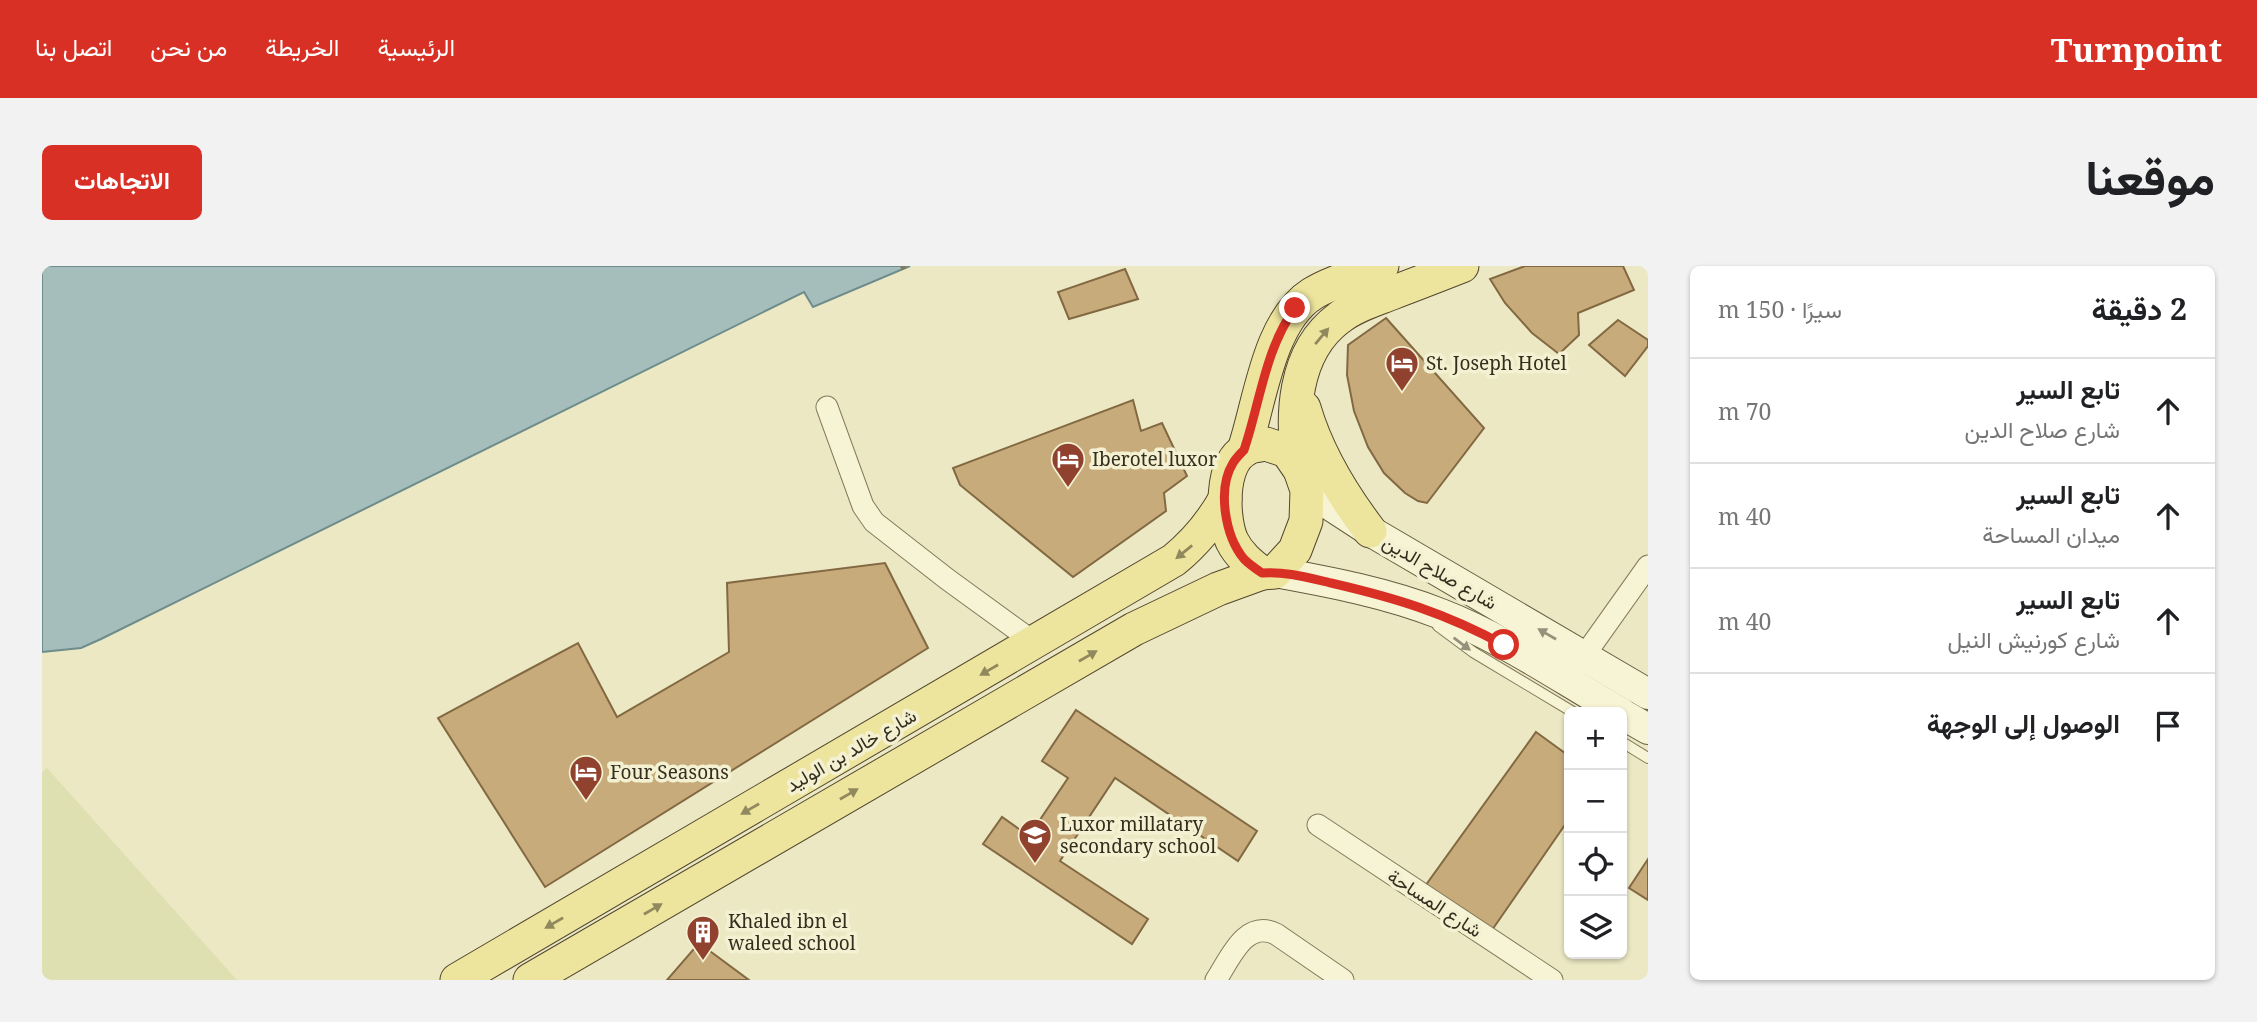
<!DOCTYPE html>
<html lang="ar">
<head>
<meta charset="utf-8">
<style>
	:root { --surface:#fff; --page:#f2f2f2; --text:#202124; --muted:#757577; --line:#e0e0e0; --accent:#d93025 }
	body { margin:0; font-family:"Noto Serif",Vazirmatn,serif; background:var(--page); color:var(--text); direction:rtl }
	.controls { position:absolute; right:21px; bottom:21px; display:grid; overflow:hidden; border-radius:10px; box-shadow:0 2px 5px #0004 }
	.controls button { width:63px; height:63px; display:grid; place-items:center; padding:0; border:0; border-bottom:2px solid var(--line); background:var(--surface); color:var(--text); font:35px sans-serif }
	.stop { position:absolute; width:21px; height:21px; margin:-16px; border:5px solid #d93025; border-radius:50%; background:#fff }
	.stop.end { background:#d93025; border-color:#fff; box-shadow:0 2px 7px #0008 }
	.list { margin:0; padding:0; list-style:none }
	h2 { display:flex; justify-content:space-between; align-items:center; height:91px; margin:0; padding:0 28px; font-size:30px }
	h2 small { font-size:23px; font-weight:400; color:var(--muted) }
	.list li { display:grid; grid-template-columns:46px 1fr auto; gap:21px; align-items:center; box-sizing:border-box; height:105px; padding:0 28px; border-top:2px solid var(--line) }
	.list b { display:block; font-size:26px; white-space:nowrap }
	.list p { margin:0; font-size:23px; white-space:nowrap; color:var(--muted) }
	.list em { font-size:23px; font-style:normal; color:var(--muted) }
	.icon { flex:none; width:38px; height:38px; fill:none; stroke:currentColor; stroke-width:2; stroke-linecap:round; stroke-linejoin:round }
	.map { position:relative; flex:none; width:1606px; height:714px; overflow:hidden; direction:ltr; border-radius:10px }
	header { display:flex; align-items:center; gap:42px; box-sizing:border-box; height:98px; padding:0 35px; background:var(--accent); color:#fff }
	header strong { font-size:33px }
	nav { display:flex; gap:38px; margin-inline-start:auto; font-size:24px }
	.intro { display:flex; align-items:center; justify-content:space-between; box-sizing:border-box; height:168px; padding:0 42px }
	h1 { margin:0; font-size:49px }
	.button { padding:18px 32px; border-radius:10px; background:var(--accent); color:#fff; font-size:24px; font-weight:700 }
	main { display:flex; gap:42px; padding:0 42px }
	aside { flex:1; background:var(--surface); border-radius:10px; box-shadow:0 2px 5px #0004 }
	.map>svg:first-child { display:block }
</style>
</head>
<body>
<header>
<strong>Turnpoint</strong>
<nav><a>الرئيسية</a><a>الخريطة</a><a>من نحن</a><a>اتصل بنا</a></nav>
</header>
<div class="intro"><h1>موقعنا</h1><a class="button">الاتجاهات</a></div>
<main>
<aside>
<h2>2 دقيقة<small>سيرًا · 150 m</small></h2>
<ul class="list">
<li><svg class="icon" aria-label="ahead" viewBox="0 0 24 24"><path d="M12 20V5M6 11l6-6 6 6"/></svg><div><b>تابع السير</b><p>شارع صلاح الدين</p></div><em>70 m</em></li>
<li><svg class="icon" aria-label="ahead" viewBox="0 0 24 24"><path d="M12 20V5M6 11l6-6 6 6"/></svg><div><b>تابع السير</b><p>ميدان المساحة</p></div><em>40 m</em></li>
<li><svg class="icon" aria-label="ahead" viewBox="0 0 24 24"><path d="M12 20V5M6 11l6-6 6 6"/></svg><div><b>تابع السير</b><p>شارع كورنيش النيل</p></div><em>40 m</em></li>
<li><svg class="icon" aria-label="arrive" viewBox="0 0 24 24"><path d="M6 21V4h12l-3 4 3 4H6"/></svg><div><b>الوصول إلى الوجهة</b></div></li>
</ul>
</aside>
<div class="map">
<svg width="1606" height="714" viewBox="0 0 1606 714">
	<rect width="100%" height="100%" fill="#ebe8c3"/>
	<polygon fill="#dee0b1" points="5,502 195,714 0,714 0,506"/>
	<polygon fill="#a5bebc" stroke="#6d8c8b" stroke-width="2" points="0,0 868,0 771,41 762,26 59,373 39,382 0,386"/>
	<g fill="#c7ab7b" stroke="#826942" stroke-width="2">
		<polygon points="1483,0 1581,0 1592,24 1536,47 1537,69 1517,88 1490,67 1463,37 1448,13"/>
		<polygon points="1083,3 1096,33 1027,53 1016,26"/>
		<polygon points="1344,52 1442,162 1385,237 1376,235 1363,227 1342,207 1326,181 1312,145 1305,109 1306,79"/>
		<polygon points="1576,54 1606,74 1606,80 1583,110 1547,79"/>
		<polygon points="1091,134 1099,165 1120,157 1145,210 1122,227 1124,245 1031,311 918,219 911,202"/>
		<polygon points="843,297 886,382 503,621 396,452 536,377 575,451 687,386 685,317"/>
		<polygon points="1034,444 1215,565 1196,595 1073,512 1018,595 1106,653 1090,678 941,578 960,551 987,570 1026,512 1000,495"/>
		<polygon points="1494,466 1527,490 1527,553 1448,667 1381,623"/>
		<polygon points="1606,593 1606,634 1587,622"/>
		<polygon points="657,677 707,714 625,714"/>
	</g>
	<g fill="none" stroke-linecap="round" stroke-linejoin="round">
		<defs>
			<g id="service">
				<polyline points="1396,360 1431,386 1531,446"/>
				<polyline points="1580,476 1606,492"/>
			</g>
			<g id="minor">
				<polyline points="785,141 821,240 832,256 905,313 993,377"/>
				<polyline points="1542,390 1606,300"/>
				<polyline points="1276,559 1510,714"/>
				<path d="M1174,714c14,-21 29,-61 60,-46l67,46"/>
			</g>
			<g id="secondary">
				<polyline points="1265,224 1328,265 1606,428"/>
				<path d="M1233,306c55,10 113,21 166,42 62,24 121,65 179,98"/>
				<polyline points="1580,448 1606,463"/>
			</g>
			<g id="primary">
				<path d="M1262,142c13,45 38,86 66,123"/>
				<path d="M1224,178l21,7 13,19 7,20 -1,31 -11,29 -20,22 -13,1c-12,-9 -23,-18 -30,-32 -10,-22 -12,-77 13,-91 5,-4 15,-5 21,-6z"/>
				<path d="M1202,184c16,-47 24,-128 68,-156 21,-13 47,-19 70,-28"/>
				<path d="M1258,204c-10,-52 -7,-118 39,-152 15,-12 35,-18 53,-25 24,-9 47,-18 70,-27"/>
				<path d="M415,714l717,-420c22,-18 37,-36 51,-61"/>
				<polyline points="488,714 1092,363 1176,323 1220,307"/>
			</g>
		</defs>
		<use href="#service" stroke="#847a5b" stroke-width="12"/>
		<use href="#minor" stroke="#847a5b" stroke-width="23"/>
		<use href="#secondary" stroke="#665b3e" stroke-width="32"/>
		<use href="#primary" stroke="#52472f" stroke-width="35"/>
		<polyline stroke="#847a5b" stroke-width="4.5" stroke-dasharray="5 3.5" stroke-linecap="butt" points="860,0 862,3"/>
		<use href="#service" stroke="#f7f4d6" stroke-width="10"/>
		<use href="#minor" stroke="#f7f4d6" stroke-width="21"/>
		<use href="#secondary" stroke="#f7f4d6" stroke-width="30"/>
		<use href="#primary" stroke="#ede49d" stroke-width="33"/>
	</g>
	<defs><path id="oneway-solid" d="M-6-.8H1V-3.2L6.5 0L1 3.2V.8H-6Z" transform="scale(1.75)"/></defs>
	<g fill="#91895e">
		<use href="#oneway-solid" transform="translate(1280 70) rotate(-50)"/>
		<use href="#oneway-solid" transform="translate(1142 286) rotate(141)"/>
		<use href="#oneway-solid" transform="translate(1046 390) rotate(-30)"/>
		<use href="#oneway-solid" transform="translate(947 404) rotate(150)"/>
		<use href="#oneway-solid" transform="translate(807 528) rotate(-30)"/>
		<use href="#oneway-solid" transform="translate(708 543) rotate(150)"/>
		<use href="#oneway-solid" transform="translate(611 643) rotate(-30)"/>
		<use href="#oneway-solid" transform="translate(512 657) rotate(150)"/>
	</g>
	<g fill="#96917a">
		<use href="#oneway-solid" transform="translate(1505 368) rotate(-150)"/>
		<use href="#oneway-solid" transform="translate(1420 378) rotate(37)"/>
	</g>
	<g fill="none" stroke-linecap="round" stroke-linejoin="round">
		<path stroke="#d93025" stroke-width="9" d="M1253,42c-30,41 -35,95 -51,142 -4,4 -8,8 -11,13 -16,26 -8,73 11,96 5,5 12,10 18,14 23,-2 47,5 69,10 65,15 114,30 173,62"/>
	</g>
	<defs>
		<symbol id="hotel-pin" viewBox="-11 -11 22 30"><path d="M0 17L-7.5 6A9.5 9.5 0 1 1 7.5 6Z" fill="#90422f" stroke="#f3f1d2"/><path d="M-6-4.5h1.5V1H6V5H4.5V3h-9V5H-6ZM-4 0a1.8 1.8 0 1 1 3.6 0ZM.5 0V-2.5h3Q6-2.5 6 0Z" fill="#fff"/></symbol>
		<symbol id="school-pin" viewBox="-11 -11 22 30"><path d="M0 17L-7.5 6A9.5 9.5 0 1 1 7.5 6Z" fill="#90422f" stroke="#f3f1d2"/><path d="M0-5L7-2L0 1L-7-2ZM-4 1L0 2.5L4 1V4Q0 6-4 4Z" fill="#fff"/></symbol>
		<symbol id="building-pin" viewBox="-11 -11 22 30"><path d="M0 17L-7.5 6A9.5 9.5 0 1 1 7.5 6Z" fill="#90422f" stroke="#f3f1d2"/><path d="M-4-6H4V6H1V3H-1V6H-4ZM-2.5-4.3h1.7v1.8h-1.7ZM.8-4.3h1.7v1.8H.8ZM-2.5-1h1.7V.8h-1.7ZM.8-1h1.7V.8H.8Z" fill="#fff"/></symbol>
	</defs>
	<g fill-rule="evenodd">
		<use href="#hotel-pin" x="1341" y="78" width="38" height="52"/>
		<use href="#hotel-pin" x="1007" y="174" width="38" height="52"/>
		<use href="#hotel-pin" x="525" y="487" width="38" height="52"/>
		<use href="#school-pin" x="974" y="550" width="38" height="52"/>
		<use href="#building-pin" x="642" y="647" width="38" height="52"/>
	</g>
	<g text-anchor="middle" dominant-baseline="central" stroke-width="7" stroke-linejoin="round" paint-order="stroke">
		<g font-size="19" fill="#352e1e" stroke="#f3f1d2" text-anchor="start">
			<text x="1384" y="97">St. Joseph Hotel</text>
			<text x="1050" y="193">Iberotel luxor</text>
			<text x="568" y="506">Four Seasons</text>
			<text x="1018" y="558">Luxor millatary<tspan x="1018" dy="22">secondary school</tspan></text>
			<text x="686" y="655">Khaled ibn el<tspan x="686" dy="22">waleed school</tspan></text>
		</g>
		<g font-size="19" fill="#352e1e" stroke="#f3f1d2">
			<text transform="translate(1398 306) rotate(30)">شارع صلاح الدين</text>
			<text transform="translate(809 484) rotate(-30)">شارع خالد بن الوليد</text>
			<text transform="translate(1393 637) rotate(33)">شارع المساحة</text>
		</g>
	</g>
</svg>
<div class="controls">
<button>+</button>
<button>−</button>
<button><svg class="icon" aria-label="locate" viewBox="0 0 24 24"><circle cx="12" cy="12" r="6"/><path d="M12 2v4M12 18v4M2 12h4M18 12h4"/></svg></button>
<button><svg class="icon" aria-label="layers" viewBox="0 0 24 24"><path d="M12 4l9 5-9 5-9-5zM3 14l9 5 9-5"/></svg></button>
</div>
<div class="stop" style="left:1462px;top:379px"></div>
<div class="stop end" style="left:1253px;top:42px"></div>
</div>
</main>
</body>
</html>
